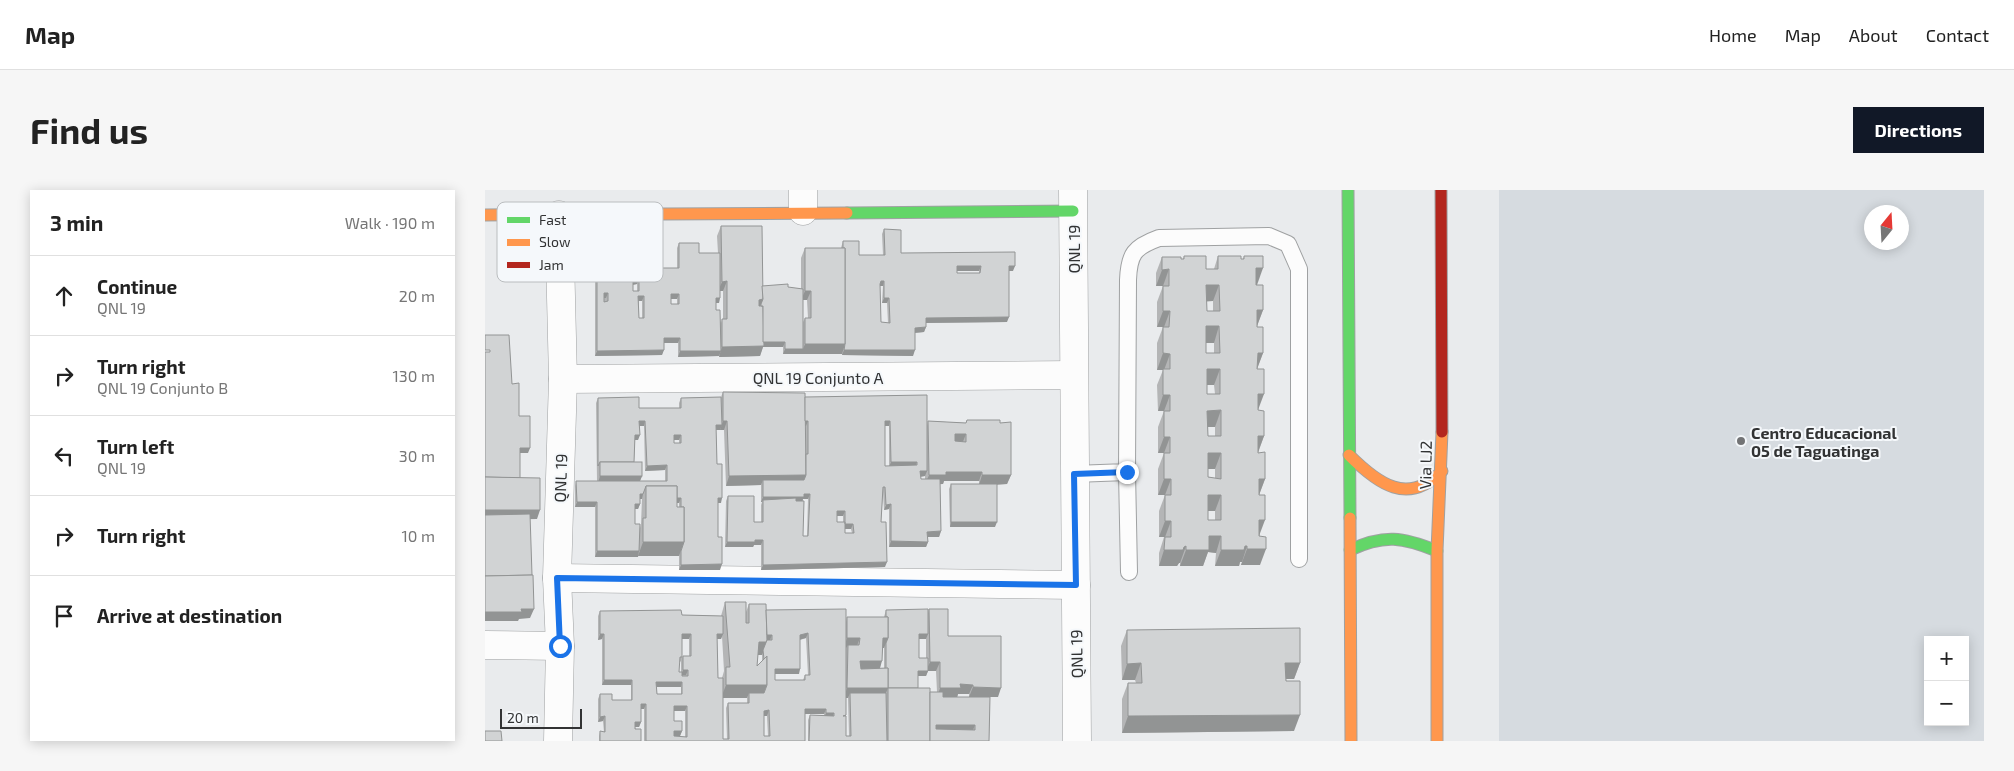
<!DOCTYPE html>
<html lang="en">
<head>
<meta charset="utf-8">
<style>
	:root { --surface:#fff; --page:#f6f6f6; --text:#222; --muted:#767676; --line:#e0e0e0; --accent:#111827 }
	body { margin:0; font-family:"Exo 2",sans-serif; background:var(--page); color:var(--text) }
	.controls { position:absolute; right:15px; bottom:15px; display:grid; overflow:hidden; border-radius:0px; box-shadow:0 2px 12px #0003 }
	.controls button { width:45px; height:45px; display:grid; place-items:center; padding:0; border:0; border-bottom:1px solid var(--line); background:var(--surface); color:var(--text); font:25px sans-serif }
	.compass { position:absolute; left:1379px; top:15px; width:45px; height:45px; border-radius:50%; background:var(--surface); box-shadow:0 2px 12px #0003; rotate:18deg }
	.scale { position:absolute; left:15px; bottom:12px; width:82px; box-sizing:border-box; padding-left:5px; border:2px solid #323334; border-top:0; font-size:14px; line-height:18px; white-space:nowrap; color:#323334; -webkit-text-stroke:4px #f5f8fb; paint-order:stroke }
	.stop { position:absolute; width:15px; height:15px; margin:-11px; border:4px solid #1a73e8; border-radius:50%; background:#fff }
	.stop.end { background:#1a73e8; border-color:#fff; box-shadow:0 1px 5px #0008 }
	.list { margin:0; padding:0; list-style:none }
	h2 { display:flex; justify-content:space-between; align-items:center; height:65px; margin:0; padding:0 20px; font-size:21px }
	h2 small { font-size:16px; font-weight:400; color:var(--muted) }
	.list li { display:grid; grid-template-columns:32px 1fr auto; gap:15px; align-items:center; box-sizing:border-box; height:80px; padding:0 20px; border-top:1px solid var(--line) }
	.list b { display:block; font-size:19px; white-space:nowrap }
	.list p { margin:0; font-size:16px; white-space:nowrap; color:var(--muted) }
	.list em { font-size:16px; font-style:normal; color:var(--muted) }
	.icon { flex:none; width:28px; height:28px; fill:none; stroke:currentColor; stroke-width:2; stroke-linecap:round; stroke-linejoin:round }
	.map { position:relative; flex:none; width:1499px; height:551px; overflow:hidden; border-radius:0px }
	header { display:flex; align-items:center; gap:30px; box-sizing:border-box; height:70px; padding:0 25px; background:var(--surface); border-bottom:1px solid var(--line) }
	header strong { font-size:24px }
	nav { display:flex; gap:28px; margin-inline-start:auto; font-size:18px }
	.intro { display:flex; align-items:center; justify-content:space-between; box-sizing:border-box; height:120px; padding:0 30px }
	h1 { margin:0; font-size:35px }
	.button { padding:12px 22px; border-radius:0px; background:var(--accent); color:#fff; font-size:18px; font-weight:700 }
	main { display:flex; gap:30px; padding:0 30px }
	aside { flex:1; background:var(--surface); border-radius:0px; box-shadow:0 2px 12px #0003 }
	.map>svg:first-child { display:block }
</style>
</head>
<body>
<header>
<strong>Map</strong>
<nav><a>Home</a><a>Map</a><a>About</a><a>Contact</a></nav>
</header>
<div class="intro"><h1>Find us</h1><a class="button">Directions</a></div>
<main>
<aside>
<h2>3 min<small>Walk · 190 m</small></h2>
<ul class="list">
<li><svg class="icon" aria-label="ahead" viewBox="0 0 24 24"><path d="M12 20V5M6 11l6-6 6 6"/></svg><div><b>Continue</b><p>QNL 19</p></div><em>20 m</em></li>
<li><svg class="icon" aria-label="right" viewBox="0 0 24 24"><path d="M7 20v-9h11M14 6l5 5-5 5"/></svg><div><b>Turn right</b><p>QNL 19 Conjunto B</p></div><em>130 m</em></li>
<li><svg class="icon" aria-label="left" viewBox="0 0 24 24"><path d="M17 20v-9H6M10 6l-5 5 5 5"/></svg><div><b>Turn left</b><p>QNL 19</p></div><em>30 m</em></li>
<li><svg class="icon" aria-label="right" viewBox="0 0 24 24"><path d="M7 20v-9h11M14 6l5 5-5 5"/></svg><div><b>Turn right</b></div><em>10 m</em></li>
<li><svg class="icon" aria-label="arrive" viewBox="0 0 24 24"><path d="M6 21V4h12l-3 4 3 4H6"/></svg><div><b>Arrive at destination</b></div></li>
</ul>
</aside>
<div class="map">
<svg width="1499" height="551" viewBox="0 0 1499 551">
	<rect width="100%" height="100%" fill="#e9ebed"/>
	<path fill="#d6dbe0" fill-rule="evenodd" d="M1014,0h485v551h-485zM1386,22h30v30h-30zM1443,450h37v82h-37z"/>
	<g fill="none" stroke-linecap="round" stroke-linejoin="round">
		<defs>
			<g id="lane">
				<polyline points="642,282 644,382"/>
				<path d="M589,284l53,-2 1,-192c1,-26 6,-33 31,-42l110,-2 19,8 11,25v290"/>
			</g>
			<g id="street">
				<polyline points="318,0 318,21"/>
				<polyline points="588,0 592,551"/>
				<polyline points="78,189 588,185"/>
				<polyline points="72,388 591,395"/>
				<polyline points="0,455 75,456"/>
				<polyline points="73,551 75,456 72,388 78,189 74,25"/>
			</g>
			<g id="fast">
				<polyline points="863,0 865,328"/>
				<polyline points="362,23 588,21"/>
				<path d="M865,360c34,-16 53,-13 87,1"/>
			</g>
			<g id="slow">
				<polyline points="0,25 362,23"/>
				<path d="M864,265c29,29 59,51 93,16"/>
				<polyline points="865,328 866,551"/>
				<polyline points="952,551 952,361 957,242"/>
			</g>
			<polyline id="jam" points="956,0 957,242"/>
		</defs>
		<use href="#lane" stroke="#9fa1a2" stroke-width="18"/>
		<use href="#street" stroke="#9fa1a2" stroke-width="29"/>
		<use href="#fast" stroke="#9fa1a2" stroke-width="13"/>
		<use href="#slow" stroke="#9fa1a2" stroke-width="13"/>
		<use href="#jam" stroke="#9fa1a2" stroke-width="13"/>
		<use href="#lane" stroke="#fcfcfc" stroke-width="16"/>
		<use href="#street" stroke="#fcfcfc" stroke-width="28"/>
		<use href="#fast" stroke="#63d668" stroke-width="11"/>
		<use href="#slow" stroke="#ff974d" stroke-width="11"/>
		<use href="#jam" stroke="#b3261e" stroke-width="11"/>
	</g>
	<g fill="#b4b5b6" fill-rule="evenodd">
		<path d="M236,36l41,60 39,3v-31l4,-10h36l2,-7 16,14h24l-1,-21 2,-5 17,24 112,18h-4l-2,51 -81,1v4l-2,5 -9,1 -2,23 -71,-1v-1h-59v-7h-20l-3,9 -41,1v-1l-41,1v-14h-14l-2,12 -67,1v-83l2,-5 42,11 15,-2v-4l2,-5h21v-20l2,-5 20,10h19l-1,-17zM472,81h22v2h-22zM152,94v7h-4v-6zM395,96h3l-1,17h5l1,20 -7,-1zM235,101h3v28h-1l-1,4 -5,-13v-7h3zM186,109h6v5h-6zM318,110h4l1,18h-3l-2,4zM154,111h3v17h-3z"/>
		<path d="M699,66l22,13h8l4,-13 23,3h2l1,-3 13,29 6,25 -6,16 6,27 -6,16 1,41 6,26 -6,17 7,26 -6,16 1,70h-19l1,-3h-2l-1,4h-24l1,-13 -8,-1 -5,14h-23v-3h-1l-2,3h-18v-13l5,-16h-5v-26l6,-16h-7v-26l6,-16h-6v-26l6,-16h-6l-1,-26 6,-15h-6v-27l6,-16h-6v-25l6,-16h-7v-13l6,-16 21,2zM721,111h7v10h-6zM721,153h8v10h-8zM722,195h7l1,9h-8zM723,237h7v9h-7zM723,279h7v9l-7,-1zM723,321h7v9h-7z"/>
		<path d="M238,202l82,5 122,29 1,-5 38,2 1,-3 33,3 11,52 -4,9 -10,1 -2,42h-45l-1,-38 2,-5h28v-3h-35l-1,3h-3l1,47 -2,6h-11v5l-2,5h-37v-38l-5,1 -1,-18 -2,30 4,45 -124,3v-25h-7l-1,2h-28l1,-46 2,-5 26,26h7v-17l1,-3h-1v-17l-35,1 -2,-56h-8l1,34 4,39h-3v34l2,33h-41v-14h-41v-1v2h-43v-50h-20v-21l1,-5h21l-1,-78 2,-5 41,10h40v-5l2,-5 40,-1zM155,236h4l1,45 20,-1v11h-25l2,-5 -8,-14 1,-22h3zM320,236h1v28zM400,236h4v40h-4zM189,250h5v3h-5zM440,286v3h-4l-1,-2zM155,309h2l-1,25 -1,4 -5,-4v-15h3l2,-5zM318,309h5l-1,37h-4zM192,313h2v4h-2zM352,326h6v6h-6zM360,339h6l1,4h-7z"/>
		<path d="M240,412l21,10 3,-8 17,6 80,12 1,-5h37l2,-7 42,3 1,-4 19,27 50,61h-8l-1,44h-181v-21l2,-5h14v-1h-19v27h-161v-32h-3v13l-2,5h-4l6,14h-42v-5l1,-5 4,1 -1,-11 -5,1v-23l2,-5 12,6h19v-15h-29v-46l-4,1v-24l2,-5 82,4 39,1zM237,446l2,35 -2,7h-4l-1,-39h4zM321,448l2,37h-3l-2,5h-28v-6h24l1,-34zM197,449h7v17l-7,1zM434,449h7v19h-7zM398,458h1v21h-4zM273,465h4v6l-5,5zM196,471v11h-2v-10h1zM443,481h8l1,21h-7l-12,-4v-12h8zM172,497h24v7h-24zM473,504h11v3h-12zM238,508h24v5h-19l-2,5 1,31h-4zM361,508h2l1,38h-3zM189,521h11v26l-11,-1h6l2,-5 -8,-10zM279,526h3l1,20h-4z"/>
		<polygon points="642,440 815,473 809,489 801,489 809,541 637,543 637,509 643,493 651,493 650,490 637,490 636,456"/>
	</g>
	<g fill="#929494">
		<polygon points="472,76 496,76 494,81 470,81"/>
		<polygon points="524,76 530,76 528,81 522,81"/>
		<polygon points="771,78 778,78 772,95 765,94"/>
		<polygon points="684,79 678,96 671,96 677,80"/>
		<polygon points="148,89 154,89 152,94 146,95"/>
		<polygon points="242,91 238,101 233,101 237,92"/>
		<polygon points="396,91 399,91 398,96 394,96"/>
		<polygon points="721,95 734,95 728,111 715,112"/>
		<polygon points="320,101 326,101 322,110 316,110"/>
		<polygon points="119,103 123,103 121,108 117,108"/>
		<polygon points="186,104 194,104 192,109 184,109"/>
		<polygon points="153,106 159,106 157,111 152,111"/>
		<polygon points="231,108 235,108 234,113 229,113"/>
		<polygon points="399,108 404,108 402,113 397,113"/>
		<polygon points="278,109 274,119 274,110"/>
		<polygon points="772,120 778,120 772,136 766,137"/>
		<polygon points="678,121 685,121 679,137 672,137"/>
		<polygon points="524,127 522,132 439,133 441,128"/>
		<polygon points="721,136 734,136 729,153 715,153"/>
		<polygon points="441,137 439,142 428,143 430,138"/>
		<polygon points="179,148 195,148 193,153 177,153"/>
		<polygon points="277,152 300,152 298,157 278,157 275,166 234,167 237,157"/>
		<polygon points="320,154 360,154 357,164 298,164 300,159 318,159"/>
		<polygon points="179,160 177,165 110,166 112,161"/>
		<polygon points="359,160 430,160 428,166 357,165"/>
		<polygon points="195,161 236,161 234,166 193,167"/>
		<polygon points="678,163 685,164 679,180 672,180"/>
		<polygon points="773,163 778,163 772,179"/>
		<polygon points="722,179 735,179 729,195 716,195"/>
		<polygon points="773,204 779,204 773,220"/>
		<polygon points="678,205 685,205 679,221 673,221"/>
		<polygon points="736,220 730,237 716,237 722,221"/>
		<polygon points="154,231 160,231 159,236 153,236"/>
		<polygon points="238,231 242,231 239,240 235,240"/>
		<polygon points="319,231 323,231 321,236 317,236"/>
		<polygon points="400,231 405,231 404,236 399,236"/>
		<polygon points="231,235 237,235 235,240 229,240"/>
		<polygon points="470,244 481,244 477,254 466,253"/>
		<polygon points="150,245 155,245 153,250 148,250"/>
		<polygon points="189,245 196,245 194,250 187,250"/>
		<polygon points="773,246 779,246 773,262"/>
		<polygon points="679,247 685,247 679,263 673,263"/>
		<polygon points="35,258 45,258 43,263 33,263"/>
		<polygon points="723,263 736,263 730,279 717,279"/>
		<polygon points="406,272 432,272 430,277 404,277"/>
		<polygon points="182,275 180,280 160,281 162,276"/>
		<polygon points="435,281 442,281 440,286 433,287"/>
		<polygon points="461,282 497,282 494,291 459,291 458,294 440,295 444,285"/>
		<polygon points="321,285 317,295 278,290 276,295 241,296 244,286"/>
		<polygon points="497,285 526,285 522,294 494,295"/>
		<polygon points="115,286 157,286 153,296 112,296"/>
		<polygon points="679,289 686,289 680,305 673,305"/>
		<polygon points="774,289 780,289 774,305"/>
		<polygon points="155,304 158,304 157,309 153,309"/>
		<polygon points="319,304 325,304 323,309 318,309 317,312 278,310 277,312 276,312 278,307"/>
		<polygon points="723,305 736,305 730,321 717,321"/>
		<polygon points="189,308 196,308 194,313 187,313"/>
		<polygon points="233,308 237,308 236,313 231,313"/>
		<polygon points="92,312 112,312 110,317 90,317"/>
		<polygon points="150,314 155,314 153,319 148,319"/>
		<polygon points="406,314 404,319 399,320 401,315"/>
		<polygon points="0,320 55,320 52,329 0,330"/>
		<polygon points="352,321 360,321 358,326 350,326"/>
		<polygon points="774,330 780,330 774,346"/>
		<polygon points="680,331 686,331 680,347 674,347"/>
		<polygon points="466,332 512,332 510,337 465,337"/>
		<polygon points="360,334 368,334 366,339 358,339"/>
		<polygon points="456,341 454,347 441,347 442,342"/>
		<polygon points="724,346 736,346 731,363 723,362 718,376 695,376 701,360"/>
		<polygon points="270,350 278,350 276,355 269,355 268,357 240,357 242,352"/>
		<polygon points="406,351 443,352 441,357 404,357"/>
		<polygon points="158,352 199,352 194,366 153,366"/>
		<polygon points="701,356 695,373 694,373 692,376 674,376 679,360"/>
		<polygon points="760,356 762,356 757,372 755,372 754,376 730,376 736,360"/>
		<polygon points="762,359 781,359 775,375 756,375"/>
		<polygon points="112,361 154,361 153,367 110,367"/>
		<polygon points="402,372 400,377 276,380 278,375"/>
		<polygon points="237,374 235,380 194,380 196,375"/>
		<polygon points="36,419 49,419 45,428 34,429 33,431 0,431 0,422"/>
		<polygon points="323,443 321,448 313,450 315,445"/>
		<polygon points="115,444 119,444 117,449 113,450"/>
		<polygon points="197,444 206,444 204,449 195,449"/>
		<polygon points="232,444 238,444 236,449 230,449"/>
		<polygon points="434,444 443,444 441,449 432,449"/>
		<polygon points="278,445 287,445 285,450 276,450"/>
		<polygon points="362,448 375,448 371,458 363,455 361,458 359,458"/>
		<polygon points="398,448 403,448 399,458 394,457"/>
		<polygon points="274,452 282,452 277,465 269,465"/>
		<polygon points="375,471 397,471 394,481 372,481"/>
		<polygon points="445,472 455,472 451,481 441,481"/>
		<polygon points="656,473 650,490 637,490 642,474"/>
		<polygon points="800,473 815,473 809,489 794,489"/>
		<polygon points="290,479 315,479 314,484 288,484"/>
		<polygon points="198,480 203,480 201,485 196,485"/>
		<polygon points="433,481 443,481 441,486 431,486"/>
		<polygon points="119,490 147,490 146,495 117,495"/>
		<polygon points="171,492 197,492 196,497 169,497"/>
		<polygon points="475,494 488,495 484,504 473,504 472,508 452,508 455,498"/>
		<polygon points="241,495 282,495 277,508 264,503 262,508 236,508"/>
		<polygon points="488,497 516,498 513,507 484,507"/>
		<polygon points="362,498 403,498 399,508 365,503 363,508 359,508"/>
		<polygon points="156,514 161,514 159,519 154,519"/>
		<polygon points="189,516 202,516 200,521 187,521"/>
		<polygon points="320,519 341,519 339,524 318,524"/>
		<polygon points="284,520 282,526 277,526 279,521"/>
		<polygon points="341,523 349,523 347,528 339,528"/>
		<polygon points="815,525 809,541 637,543 643,526"/>
		<polygon points="120,526 118,531 113,532 115,527"/>
		<polygon points="150,532 156,532 154,537 148,537"/>
		<polygon points="451,535 490,535 488,540 449,540"/>
		<polygon points="189,541 197,541 195,546 187,546"/>
	</g>
	<g fill="#d1d3d4" stroke="#929494" fill-rule="evenodd">
		<polygon points="236,36 277,36 278,109 274,110 274,116 278,116 279,156 237,157 237,129 242,129 242,91 237,92"/>
		<path d="M399,39l17,1v23l114,-1v14h-6v51l-83,1v9l-11,1v22h-71l1,-6v-96h-2v-7h16v14h26zM472,76h24l-1,7h-23zM396,91h3v17h5l1,25 -9,-1 -1,-38z"/>
		<path d="M194,53h20v10h21v45h-4v12h4l1,41h-41v-13h-16v12l-67,1v-83h41l1,11h-6v12h6v-13l17,-1v-9h23zM119,103h4v8l-4,1zM186,104h8v10h-8zM153,106h6v22h-5z"/>
		<polygon points="320,58 360,58 360,154 320,154 320,128 326,128 326,101 320,101"/>
		<path d="M699,66h22v13h12v-13h23v3h3v-3h19v12h-7v17h7v25h-6v17h6v26h-5l-1,16h7v25h-6v16l6,1v25h-6v17l7,-1v27h-6v16h6v25h-6v16l7,1v12h-19v-3h-2l-1,4h-23v-14h-12v14h-23v-4l-2,1 -1,3h-19l1,-13h6v-16h-6v-26h6v-16h-7v-26h6v-16h-6v-26h6v-16h-7v-26h7v-15l-7,-1v-26h6l1,-16h-7v-25h6v-17l-7,1v-13h19v2h3zM721,95h13l1,26h-13zM721,136h13l1,27h-14zM722,179h13v25h-13zM736,220v26h-13l-1,-25zM723,263h13v26l-13,-2zM723,305h13v25h-13z"/>
		<polygon points="303,94 303,97 318,99 318,159 300,159 300,152 278,152 278,116 276,116 276,114 278,109 277,96"/>
		<polygon points="0,145 24,145 27,194 34,193 34,226 45,226 45,258 35,258 35,288 0,287 0,162 5,162 5,160 0,160"/>
		<polygon points="238,202 320,203 321,285 244,286 242,231 238,231"/>
		<path d="M442,205v76h-7l1,8h19l1,52 -14,1 1,10 -37,-1v-37l-5,1 -1,-18h-2l-2,35h5l1,40 -124,3v-25h-8v2h-28l1,-46h26v26h9v-22l33,-2v3h8l-1,35h5l2,-42h-6v3h-41v-17h41l2,-5v-21h2v-33h-3v-24zM400,231h5l1,41h26v3l-32,1zM352,321h8v13h8l1,9h-9v-11h-8z"/>
		<path d="M154,207v11h42v-10l40,-1 1,28h-6l1,39h5v34h-4v39h4v27l-41,1v-14l3,-9v-35h-3v-9h-4v-12h-31l-3,8h-3v10h-5v20h5l-1,27h-42v-49h-20l-1,-21h91v-16l-20,1 -2,-45h-6l1,14h-5l-1,27h-34l-2,4v-68zM189,245h7v8h-7z"/>
		<path d="M482,230h33v3l11,-1v53h-29v-3h-36v3h-17l-1,-54 38,2zM470,244h11v8l-11,-1z"/>
		<rect x="115" y="272" width="42" height="14"/>
		<polygon points="0,287 55,288 55,320 0,320"/>
		<rect x="466" y="294" width="46" height="38"/>
		<polygon points="161,296 192,296 192,317 199,317 199,352 158,352 158,328 161,328"/>
		<polygon points="45,324 47,385 0,386 0,325"/>
		<polygon points="48,385 49,419 36,419 37,422 0,422 0,386"/>
		<polygon points="240,412 261,412 261,433 264,433 264,414 281,414 282,452 274,452 272,476 282,466 282,495 241,495 241,477 245,477"/>
		<path d="M361,419v106l-3,1h3v20h5l-1,-43h36l1,48h-78l1,-26 24,1v-3h-8v-4h-21v32h-159v-37h-5v18h-6v7h6v12h-41v-10l5,1v-16l-5,1v-23h12v6h20v-20h-28v-46h-4v-23l81,-1 1,5 41,1v18h-6l1,44h5v61h6l-1,-36h21v-10h15l3,-8v-29l-3,3 -1,-9 4,-10h5v-5h-5l-1,-25zM323,443l2,42h-5v5h-30v-11h25v-34zM197,444h9v22h-8v14h5v6h-6v-4h-3l1,-15h2zM171,492h26v12h-25zM189,516h13v31l-13,-1v-5h8v-10h-8zM284,520l1,26h-6v-25z"/>
		<polygon points="443,419 443,444 434,444 434,468 443,468 443,481 433,481 433,498 403,498 403,478 401,479 401,453 403,448 403,427 401,427 401,420"/>
		<polygon points="444,419 463,419 463,446 516,446 516,498 488,497 488,495 475,494 476,498 455,498 455,472 445,472"/>
		<polygon points="362,427 403,427 403,448 398,448 397,471 375,471 376,479 403,478 403,498 445,498 445,551 403,551 403,498 362,498 363,455 374,455 375,448 362,448"/>
		<polygon points="815,438 815,473 800,473 801,491 815,491 815,525 643,526 643,493 657,493 656,473 642,474 642,440"/>
		<path d="M445,502h13v5h47l-1,44h-59zM451,535h39v5l-39,-1z"/>
		<polygon points="0,541 16,541 17,551 0,551"/>
	</g>
	<g fill="none" stroke-linecap="round" stroke-linejoin="round">
		<polyline stroke="#1a73e8" stroke-width="6" points="75,456 72,388 591,395 589,284 642,282"/>
	</g>
	<circle fill="#727375" stroke="#f5f8fb" stroke-width="2" cx="1256" cy="251" r="5"/>
	<g text-anchor="middle" dominant-baseline="central" stroke-width="4" stroke-linejoin="round" paint-order="stroke">
		<g font-size="16" fill="#323334" stroke="#f5f8fb">
			<text transform="translate(588 59) rotate(-90)">QNL 19</text>
			<text x="333" y="187">QNL 19 Conjunto A</text>
			<text transform="translate(940 275) rotate(-89)">Via LJ2</text>
			<text transform="translate(75 288) rotate(-88)">QNL 19</text>
			<text transform="translate(591 464) rotate(-91)">QNL 19</text>
		</g>
		<g font-size="16" font-weight="bold" fill="#323334" stroke="#f5f8fb" text-anchor="start">
			<text x="1266" y="242">Centro Educacional<tspan x="1266" dy="18">05 de Taguatinga</tspan></text>
		</g>
	</g>
	<rect x="12" y="12" width="166" height="80" rx="8" fill="#f5f8fb" stroke="#babdbf" stroke-width="1"/>
	<rect x="22" y="27" width="23" height="6" fill="#63d668"/>
	<rect x="22" y="49" width="23" height="7" fill="#ff974d"/>
	<rect x="22" y="72" width="23" height="6" fill="#b3261e"/>
	<g font-size="14" fill="#323334">
		<text x="54" y="35">Fast</text>
		<text x="54" y="57">Slow</text>
		<text x="54" y="80">Jam</text>
	</g>
</svg>
<div class="controls">
<button>+</button>
<button>−</button>
</div>
<svg class="compass" viewBox="-18 -18 36 36"><path d="M0-13l5 13h-10z" fill="#e53935"/><path d="M0 13l5-13h-10z" fill="#767676"/></svg>
<div class="scale">20 m</div>
<div class="stop" style="left:75px;top:456px"></div>
<div class="stop end" style="left:642px;top:282px"></div>
</div>
</main>
</body>
</html>
